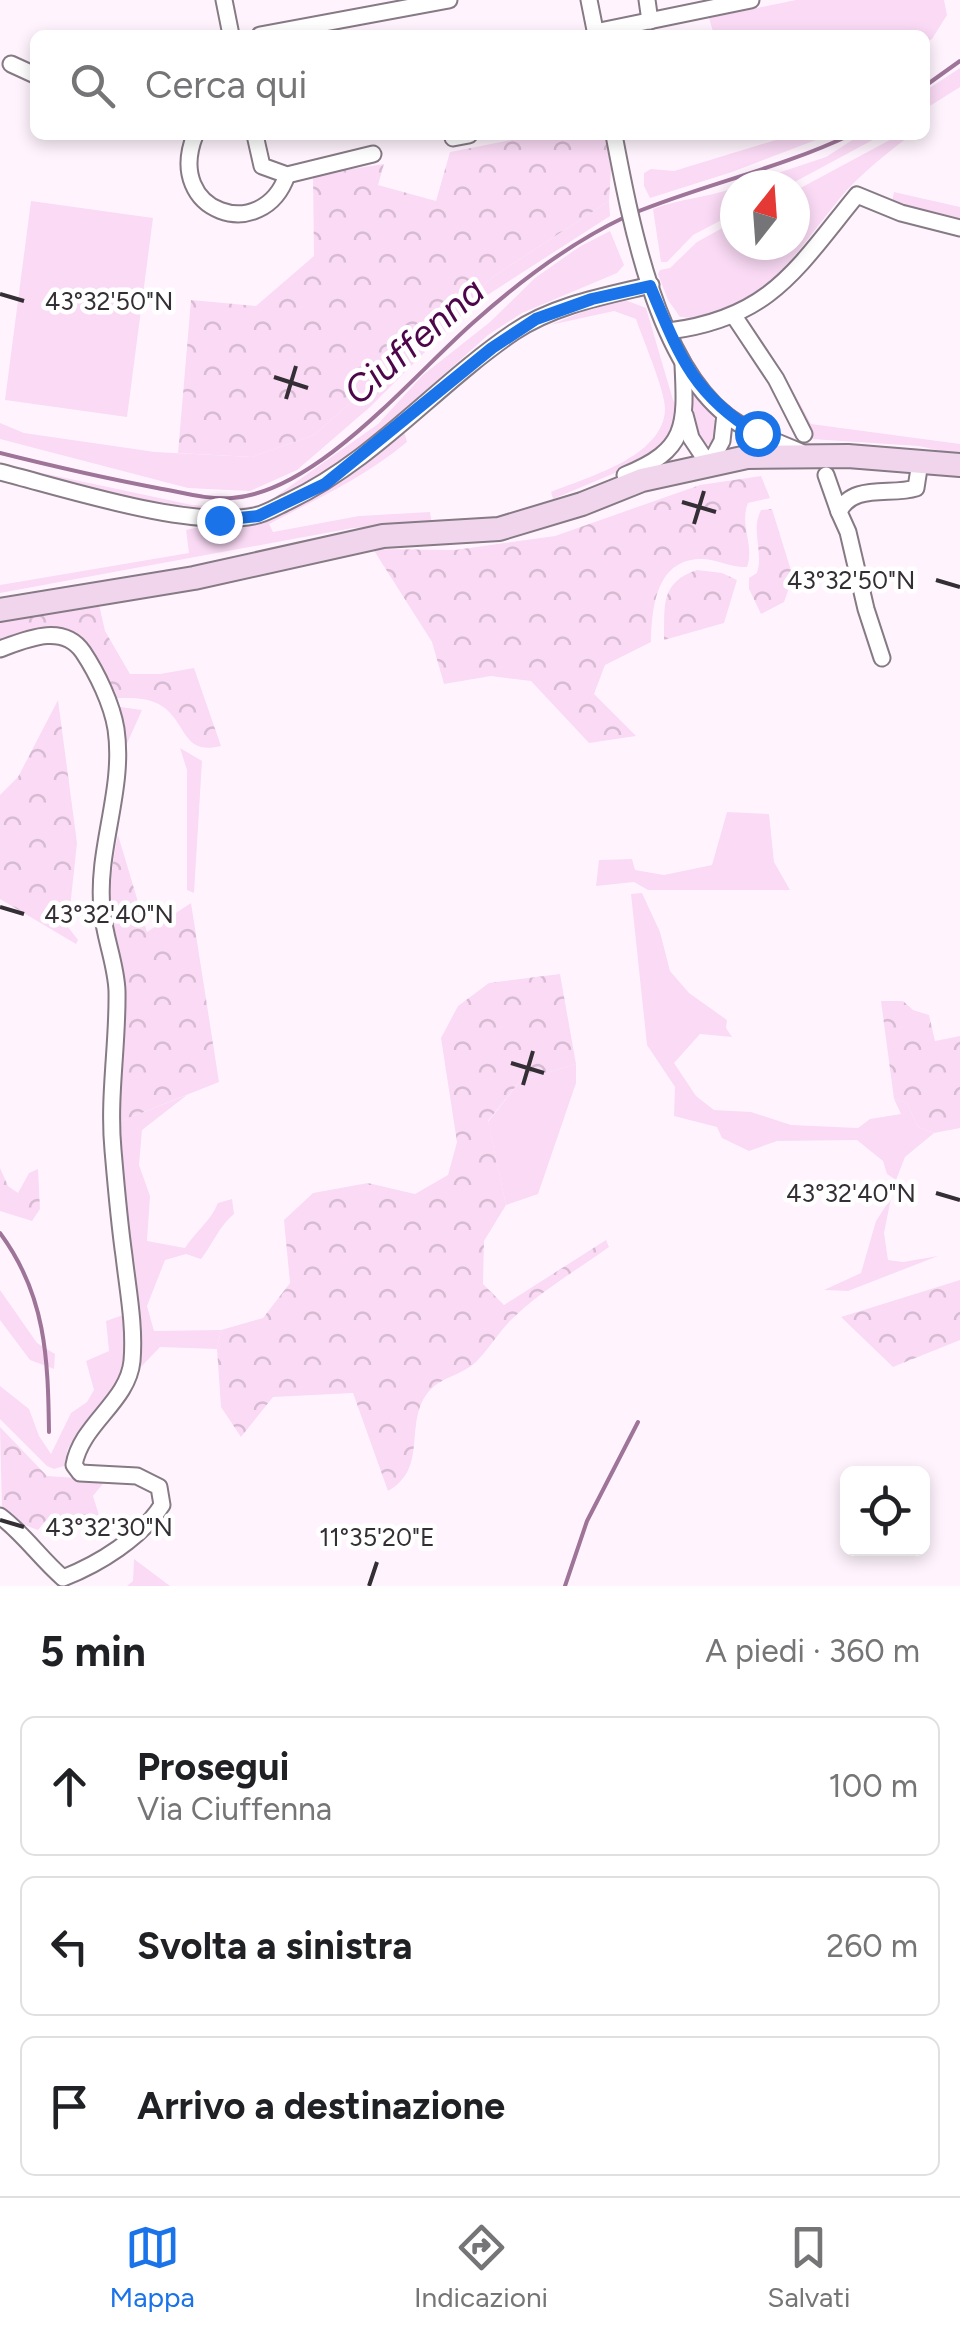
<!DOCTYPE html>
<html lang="it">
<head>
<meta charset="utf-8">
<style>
	:root { --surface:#fff; --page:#f2f2f2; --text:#202124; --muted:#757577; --line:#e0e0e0; --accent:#1a73e8 }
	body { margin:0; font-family:Figtree,sans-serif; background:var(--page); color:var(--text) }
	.controls { position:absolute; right:30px; bottom:30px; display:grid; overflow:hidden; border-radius:15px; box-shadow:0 5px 15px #0003 }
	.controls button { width:90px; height:90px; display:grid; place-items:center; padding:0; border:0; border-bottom:2px solid var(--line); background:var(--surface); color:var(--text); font:50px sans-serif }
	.compass { position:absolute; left:720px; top:170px; width:90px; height:90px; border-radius:50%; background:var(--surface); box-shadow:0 5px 15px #0003; rotate:17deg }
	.stop { position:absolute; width:30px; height:30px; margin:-22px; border:8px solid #1a73e8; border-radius:50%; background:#fff }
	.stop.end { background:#1a73e8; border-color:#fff; box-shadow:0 2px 10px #0008 }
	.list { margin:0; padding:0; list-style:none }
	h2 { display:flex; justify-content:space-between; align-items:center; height:130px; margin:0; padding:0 40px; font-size:42px }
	h2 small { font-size:32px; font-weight:400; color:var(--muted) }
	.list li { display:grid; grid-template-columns:65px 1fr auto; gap:30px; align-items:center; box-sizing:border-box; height:140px; margin:0 20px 20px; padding:0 20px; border:2px solid var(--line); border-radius:15px }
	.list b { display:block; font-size:38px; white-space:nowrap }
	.list p { margin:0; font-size:32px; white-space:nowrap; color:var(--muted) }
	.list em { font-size:32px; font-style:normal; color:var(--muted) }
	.icon { flex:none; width:55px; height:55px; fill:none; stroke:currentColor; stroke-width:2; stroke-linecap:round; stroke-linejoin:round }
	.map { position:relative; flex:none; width:960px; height:1586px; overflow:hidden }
	.search { position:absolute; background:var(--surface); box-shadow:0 5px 15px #0003; left:30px; right:30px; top:30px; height:110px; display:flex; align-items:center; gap:25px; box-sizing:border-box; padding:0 35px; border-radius:15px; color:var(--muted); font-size:38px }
	.sheet { height:610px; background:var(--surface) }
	nav { display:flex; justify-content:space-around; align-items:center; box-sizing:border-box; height:140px; border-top:2px solid var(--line); background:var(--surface); font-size:28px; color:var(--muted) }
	nav a { display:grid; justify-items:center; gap:5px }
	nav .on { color:var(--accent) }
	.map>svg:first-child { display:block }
</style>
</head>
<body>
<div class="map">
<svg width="960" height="1586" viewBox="0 0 960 1586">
	<defs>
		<pattern id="forest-crowns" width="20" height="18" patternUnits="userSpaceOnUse" patternTransform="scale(2.5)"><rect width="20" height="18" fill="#fadaf5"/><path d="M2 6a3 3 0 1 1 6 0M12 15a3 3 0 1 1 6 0" fill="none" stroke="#d7bbd3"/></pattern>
	</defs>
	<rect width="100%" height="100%" fill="#fff4fd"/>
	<g fill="#fadaf5">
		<polygon points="796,0 944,0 947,15 932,39 925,43 925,35 714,35 709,18"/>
		<polygon points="960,68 960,87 925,109 925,91"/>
		<polygon points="792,135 829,135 732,172 650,198 644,186 644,173 651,169 674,171"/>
		<polygon points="860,135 882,135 789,185 742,185 826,157"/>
		<path d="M899,135h12c-23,17 -45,35 -65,56 -43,49 -88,136 -166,126l-12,-17 -10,-26 2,-4 10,-2 27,-26 38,-21v24h60v-54z"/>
		<path d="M735,188v25l-42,22 -26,27h-6l-8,-53c27,-10 54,-12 82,-21z"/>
		<polygon points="894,192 960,207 960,220 892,202"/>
		<polygon points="31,201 153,218 127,417 5,400"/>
		<polygon points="609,201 610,216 472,305 370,407 297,470 250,491 188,488 0,439 0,423 24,433 155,452 252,457 314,435 494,276"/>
		<polygon points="610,231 624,265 617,273 522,313 488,335 347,461 258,512 219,516 138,502 0,470 0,464 192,505 239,508 265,504 378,424 423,375 490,322 535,278 579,247"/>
		<path d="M625,300l21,8 27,92 8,12 -16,34 -31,19 -81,34 -2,-7c36,-15 113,-35 114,-83 0,-19 -22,-69 -29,-90l-22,-8 -64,14 47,-19z"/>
		<polygon points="776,370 782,371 811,424 960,444 960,455 919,446 811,439"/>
		<path d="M688,384c19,22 33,29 26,60l-11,1c-13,-23 -7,-39 -15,-61z"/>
		<path d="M404,431l3,11c-42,35 -90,57 -138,82l4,8 86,-16 71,-4 2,12 -79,4 -353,65v-8l189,-32 -3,-23 106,-24 58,-32z"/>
		<polygon points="113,706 142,710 121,757"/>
		<polygon points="180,748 202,761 194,893 187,890 187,770"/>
		<polygon points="727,812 769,814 774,862 790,890 648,890 634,882 596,886 599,860 632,859 635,870 664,875 712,865"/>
		<polygon points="642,893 660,932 670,971 689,993 727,1020 726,1028 732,1037 700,1034 674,1063 696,1096 714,1110 751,1112 791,1125 858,1128 870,1119 901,1114 894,1099 907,1103 918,1127 934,1133 905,1157 896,1180 887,1174 883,1161 857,1140 777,1141 749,1151 722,1138 717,1127 674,1116 675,1087 647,1045 631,894"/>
		<polygon points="576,1064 576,1083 538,1194 506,1205 488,1122 520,1081"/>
		<path d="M187,1095l-45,35 -3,35 11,31 -3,45 38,7c11,-17 25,-26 33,-45l14,-4 2,15c-15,12 -21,30 -33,45l-15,-5 -21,6 -18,46 7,25 67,-1 -4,19 -57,-2 -22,23 -2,-48 -20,-199z"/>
		<polygon points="891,1198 884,1233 888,1260 903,1262 938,1256 848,1291 824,1290 861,1273 876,1221"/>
		<polygon points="0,1290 37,1343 55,1354 54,1369 30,1360 0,1320"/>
		<polygon points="126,1314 130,1366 68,1448 64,1466 54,1469 47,1466 0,1419 0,1386 29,1409 39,1436 51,1454 71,1413 87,1402 94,1390 86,1361 109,1351 106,1321"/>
		<polygon points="134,1559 170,1586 127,1586 133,1581"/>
	</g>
	<g fill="url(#forest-crowns)">
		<polygon points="537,135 605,135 611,169 609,201 494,276 314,435 252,457 178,453 191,300 256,306 314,256 313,175 384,164 378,185 436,201 450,152"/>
		<path d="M761,476l9,22 -22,5c-9,22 7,42 -1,64 -17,1 -32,-9 -48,-8 -44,2 -47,51 -48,83l-46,23 -11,29 42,42 -47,7 -58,-62 -40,-5 -47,8 -12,-42 -59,-93 82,1 100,-14 145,-51z"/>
		<path d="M772,509l21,68 -9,25 -23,12 -12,-25v-11l8,-5c7,-22 -7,-42 4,-63z"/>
		<path d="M697,570l25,3 15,7 -13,43 -60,17c1,-34 -5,-57 33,-70z"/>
		<path d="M98,600l7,31 25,43h30l34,-6 27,78c-37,9 -34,-19 -55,-37 -15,-13 -36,-11 -55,-11l-31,-56 -80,1v-27z"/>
		<polygon points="58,700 77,843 68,927 78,940 76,944 0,899 0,795 18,777"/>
		<path d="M118,835l29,97 44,-29 28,179 -103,41c-3,-89 -17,-203 2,-288z"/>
		<path d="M560,974l16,90 -56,17 -32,40 18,84 -22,36 -1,43 21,21 102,-65 3,7c-32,23 -70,45 -98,73 -13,13 -22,29 -35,42 -12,12 -34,15 -46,28 -28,31 0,78 -42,101l-35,-98 -80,4 -32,40 -20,-30 -4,-58 4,-19 42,-12 27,-35 -6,-63 29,-27 55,-10 47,11 33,-19 9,-33 -16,-104 17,-32 31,-23z"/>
		<polygon points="881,1001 903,1001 913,1010 929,1015 935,1041 960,1036 960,1128 934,1133 918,1127 907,1103 894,1099"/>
		<polygon points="0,1168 8,1186 18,1193 29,1173 38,1169 40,1209 32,1221 0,1211"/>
		<polygon points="960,1280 960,1340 893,1367 841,1317"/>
		<polygon points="0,1427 47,1476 106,1480 93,1496 102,1525 111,1534 106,1536 92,1520 70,1525 51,1514 38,1530 22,1524 2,1509"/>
	</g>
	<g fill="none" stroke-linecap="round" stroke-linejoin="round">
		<g stroke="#9e7499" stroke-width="4">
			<polyline points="925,86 960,61"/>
			<path d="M634,213c71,-29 147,-45 216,-78"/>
			<path d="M0,453c52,13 104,25 157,35 24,4 50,12 75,10 86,-6 181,-123 243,-177 45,-40 95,-78 150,-104"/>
			<path d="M0,1233c46,62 48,125 49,199"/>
			<polyline points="565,1586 587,1521 638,1422"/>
		</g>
		<defs>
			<g id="street">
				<polyline points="224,0 231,35"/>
				<polyline points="589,0 596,35"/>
				<polyline points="647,0 650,21"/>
				<polyline points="595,32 751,0"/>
				<polyline points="260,35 449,0"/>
				<polyline points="11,64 35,75"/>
				<path d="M195,135c-31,78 68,110 92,40"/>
				<polyline points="255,135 262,166 287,175 373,154"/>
				<path d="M614,135c16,84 42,224 112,280 22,17 50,26 75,37"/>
				<polyline points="453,138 469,135"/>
				<polyline points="734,316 776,379 804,434"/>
				<path d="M669,331c102,-13 128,-63 188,-136l44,18 59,15"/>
				<polyline points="685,415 691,438 709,465 722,441 725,414"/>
				<path d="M0,472c67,17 189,57 254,44 12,-2 24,-10 35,-15 86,-41 147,-116 225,-169 40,-27 91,-36 137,-47"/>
				<path d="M625,475c62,-25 61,-49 58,-110"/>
				<polyline points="826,475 839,512"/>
				<path d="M0,649c27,-10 63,-26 83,3 14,21 29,52 33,77 9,61 -20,120 -14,180 2,28 14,54 15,82 1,53 -9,106 -4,159 3,35 6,71 11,106 4,35 11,70 8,105 -4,41 -51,63 -58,104l6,8 57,3 22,11 3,18c-21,33 -63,59 -99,73 -23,-20 -39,-44 -63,-62"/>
				<path d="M882,658l-16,-49 -18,-77 -9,-20c13,-29 52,-16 77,-24l4,-26"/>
			</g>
			<polyline id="secondary" points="0,610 194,578 383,536 499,529 582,504 642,480 747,457 848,456 960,465"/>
		</defs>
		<use href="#street" stroke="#867a84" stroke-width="19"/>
		<use href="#secondary" stroke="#867a84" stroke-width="26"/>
		<use href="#street" stroke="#fff" stroke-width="15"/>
		<use href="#secondary" stroke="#f0d5ed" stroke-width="22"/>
	</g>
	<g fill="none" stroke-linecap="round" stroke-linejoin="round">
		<path stroke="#1a73e8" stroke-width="12" d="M219,520l39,-4 67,-32 167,-136 44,-29 56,-20 58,-13c28,66 42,108 107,147"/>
	</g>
	<path fill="none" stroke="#342f34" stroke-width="4" d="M0,294l24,7M274,377l34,11M286,399l10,-33M682,502l34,10M694,524l10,-33M936,580l24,7M0,907l24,7M511,1063l33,10M523,1085l10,-34M936,1193l24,7M0,1520l24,7M369,1586l8,-24"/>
	<g text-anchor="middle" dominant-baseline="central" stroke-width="9" stroke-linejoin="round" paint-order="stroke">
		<g font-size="38" font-style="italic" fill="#4e064a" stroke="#fff">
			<text transform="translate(414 341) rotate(-41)">Ciuffenna</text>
		</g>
	</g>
	<g font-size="25" text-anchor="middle" fill="#342f34" stroke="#fff" stroke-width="9" stroke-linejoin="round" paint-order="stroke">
		<text x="109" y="310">43°32'50"N</text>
		<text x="851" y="589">43°32'50"N</text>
		<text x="109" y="923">43°32'40"N</text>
		<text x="851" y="1202">43°32'40"N</text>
		<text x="109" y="1536">43°32'30"N</text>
		<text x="377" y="1546">11°35'20"E</text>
	</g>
</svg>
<div class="controls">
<button><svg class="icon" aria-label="locate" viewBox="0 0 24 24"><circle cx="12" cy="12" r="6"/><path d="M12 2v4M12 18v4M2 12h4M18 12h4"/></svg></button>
</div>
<svg class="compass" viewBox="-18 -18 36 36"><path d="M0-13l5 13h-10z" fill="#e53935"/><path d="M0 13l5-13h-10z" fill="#757577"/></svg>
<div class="stop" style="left:757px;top:433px"></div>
<div class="stop end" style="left:219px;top:520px"></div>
<div class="search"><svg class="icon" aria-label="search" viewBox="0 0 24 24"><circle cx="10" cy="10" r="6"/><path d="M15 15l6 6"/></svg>Cerca qui</div>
</div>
<section class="sheet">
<h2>5 min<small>A piedi · 360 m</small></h2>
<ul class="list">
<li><svg class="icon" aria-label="ahead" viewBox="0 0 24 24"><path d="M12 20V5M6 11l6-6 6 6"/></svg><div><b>Prosegui</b><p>Via Ciuffenna</p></div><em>100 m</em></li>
<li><svg class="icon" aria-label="left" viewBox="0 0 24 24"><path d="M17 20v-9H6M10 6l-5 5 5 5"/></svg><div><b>Svolta a sinistra</b></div><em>260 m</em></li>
<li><svg class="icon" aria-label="arrive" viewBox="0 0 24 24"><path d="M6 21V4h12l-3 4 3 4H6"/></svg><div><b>Arrivo a destinazione</b></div></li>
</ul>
</section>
<nav>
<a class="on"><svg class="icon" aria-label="map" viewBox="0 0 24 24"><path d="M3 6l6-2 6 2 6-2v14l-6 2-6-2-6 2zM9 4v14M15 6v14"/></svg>Mappa</a>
<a><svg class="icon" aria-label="directions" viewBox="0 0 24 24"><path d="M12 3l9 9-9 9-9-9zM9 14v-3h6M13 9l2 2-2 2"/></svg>Indicazioni</a>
<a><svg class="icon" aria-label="saved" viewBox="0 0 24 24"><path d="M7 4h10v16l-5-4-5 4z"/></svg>Salvati</a>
</nav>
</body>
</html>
